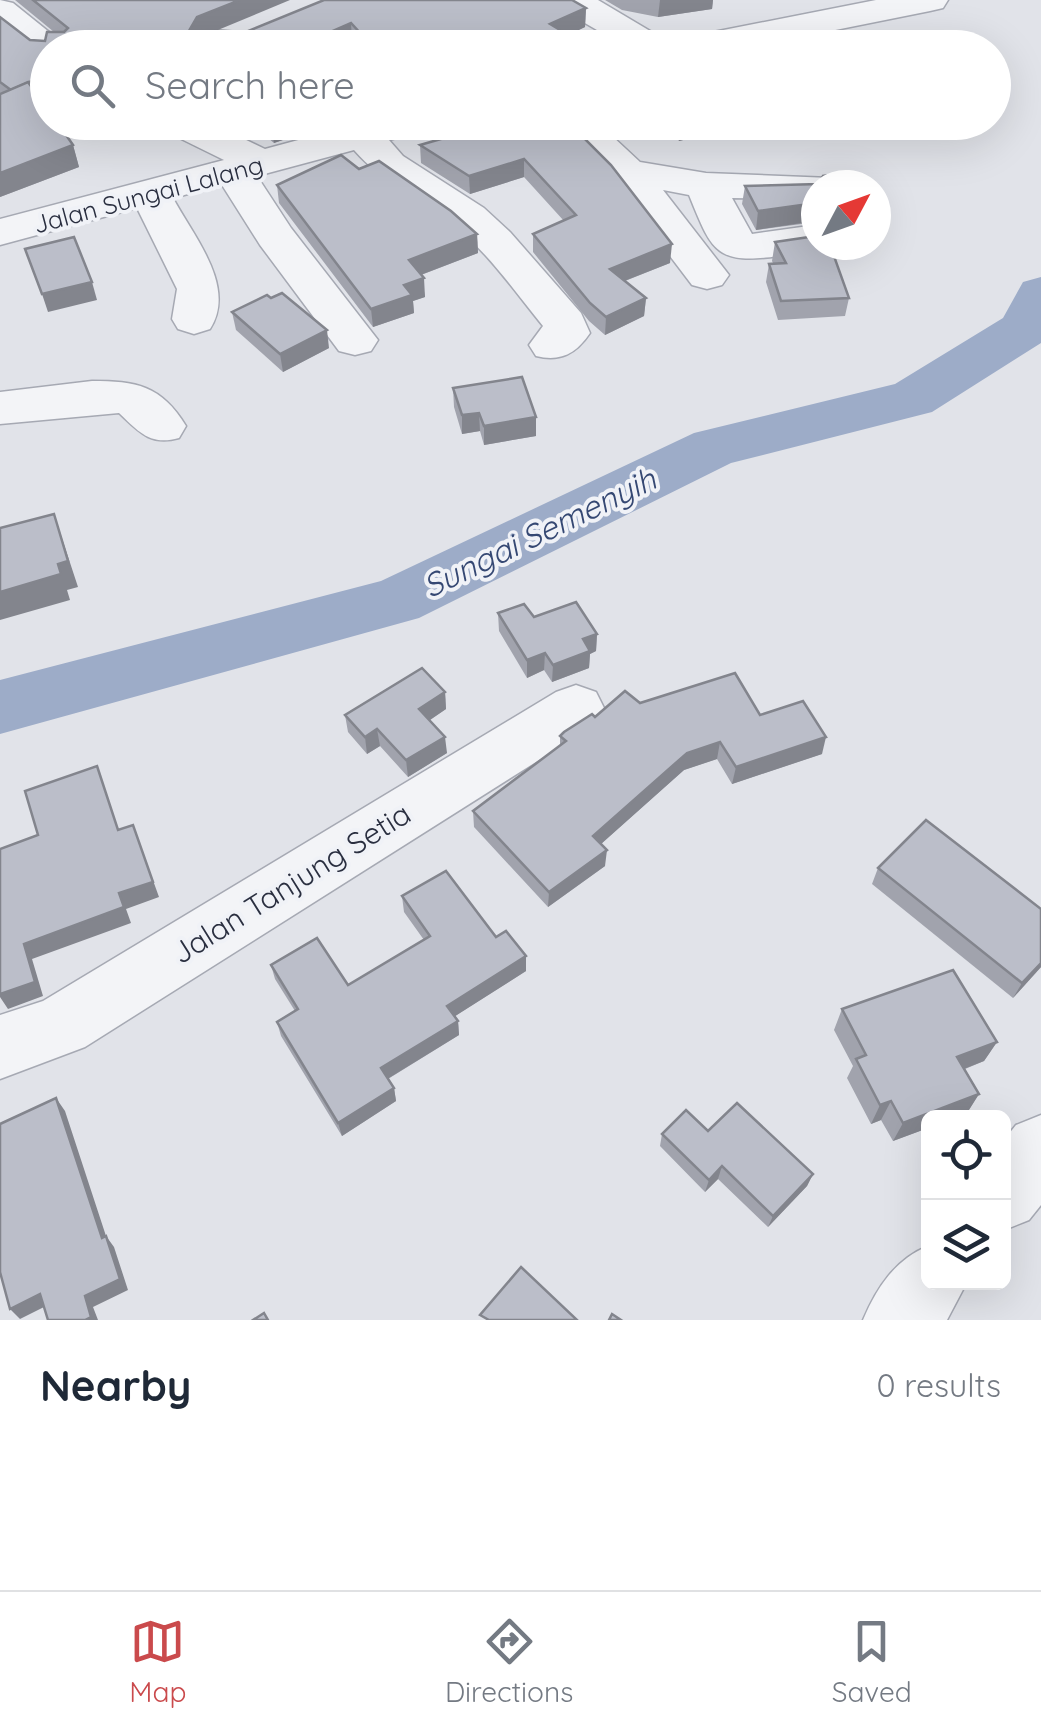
<!DOCTYPE html>
<html lang="en">
<head>
<meta charset="utf-8">
<style>
	:root { --surface:#fff; --page:#f2f2f3; --text:#1f2937; --muted:#747a83; --line:#e0e1e3; --accent:#ca4a4c }
	body { margin:0; font-family:Quicksand,sans-serif; background:var(--page); color:var(--text) }
	.controls { position:absolute; right:30px; bottom:30px; display:grid; overflow:hidden; border-radius:15px; box-shadow:0 10px 40px #0002 }
	.controls button { width:90px; height:90px; display:grid; place-items:center; padding:0; border:0; border-bottom:2px solid var(--line); background:var(--surface); color:var(--text); font:50px sans-serif }
	.compass { position:absolute; left:801px; top:170px; width:90px; height:90px; border-radius:50%; background:var(--surface); box-shadow:0 10px 40px #0002; rotate:49deg }
	.list { margin:0; padding:0; list-style:none }
	h2 { display:flex; justify-content:space-between; align-items:center; height:130px; margin:0; padding:0 40px; font-size:42px }
	h2 small { font-size:32px; font-weight:400; color:var(--muted) }
	.icon { flex:none; width:55px; height:55px; fill:none; stroke:currentColor; stroke-width:2; stroke-linecap:round; stroke-linejoin:round }
	.map { position:relative; flex:none; width:1041px; height:1320px; overflow:hidden }
	.search { position:absolute; background:var(--surface); box-shadow:0 10px 40px #0002; left:30px; right:30px; top:30px; height:110px; display:flex; align-items:center; gap:25px; box-sizing:border-box; padding:0 35px; border-radius:55px; color:var(--muted); font-size:38px }
	.sheet { height:270px; background:var(--surface) }
	nav { display:flex; justify-content:space-around; align-items:center; box-sizing:border-box; height:140px; border-top:2px solid var(--line); background:var(--surface); font-size:28px; color:var(--muted) }
	nav a { display:grid; justify-items:center; gap:5px }
	nav .on { color:var(--accent) }
	.map>svg:first-child { display:block }
</style>
</head>
<body>
<div class="map">
<svg width="1041" height="1320" viewBox="0 0 1041 1320">
	<rect width="100%" height="100%" fill="#e1e3e9"/>
	<g fill="none" stroke-linecap="round" stroke-linejoin="round">
		<polygon fill="#9dacc8" fill-rule="evenodd" points="1041,277 1041,343 932,412 731,463 419,618 0,734 0,680 381,581 694,433 895,384 1003,318 1023,282"/>
		<defs>
			<g id="minor">
				<polygon points="0,0 13,3 69,48 48,48 48,58 38,56 0,28"/>
				<polygon points="554,0 598,0 672,44 688,37 876,0 948,0 943,8 930,11 746,48 628,48 559,8"/>
				<path d="M158,122h51l56,27 100,-27h66l-5,8 -37,10 14,16 81,52 26,24 71,81 9,20c-14,21 -30,29 -54,23l-7,-11 14,-19c-28,-34 -54,-73 -89,-100 -34,-27 -71,-43 -100,-76l-97,26 34,52 87,112 -7,11 -16,4 -16,-4 -79,-106 -38,-60 -49,13c21,39 64,89 37,131l-16,5 -16,-5 -6,-10 5,-30 -40,-81 -137,37v-26l224,-59 -61,-30z"/>
				<path d="M554,122h43l43,40 66,11 125,5 4,7h-19v14l-84,-1 20,36 64,-9v20h17c-16,8 -36,9 -54,11 -64,9 -67,-5 -90,-61l-26,-5 66,85 -7,10 -15,4 -15,-4 -79,-104z"/>
				<path d="M92,381c44,0 69,4 94,45l-7,12c-29,8 -40,-6 -60,-25l-119,11v-32z"/>
				<polygon points="576,685 596,692 604,708 596,724 85,1047 0,1079 0,1015 43,1001 556,692"/>
				<polygon points="1041,1115 1041,1205 1029,1220 1004,1230 1004,1140 1016,1125"/>
				<path d="M928,1246v36h39l-20,38h-84c14,-33 32,-60 65,-74z"/>
			</g>
		</defs>
		<use href="#minor" stroke="#a6a9b3" stroke-width="3"/>
		<use href="#minor" fill="#f3f4f7" fill-rule="evenodd"/>
	</g>
	<g fill="#a1a3ad">
		<polygon points="15,0 143,0 216,30 246,32 324,0 586,8 585,27 568,35 570,48 357,48 352,42 341,48 48,48 40,99 73,145 79,167 0,197 0,17 30,40 45,41 54,32"/>
		<polygon points="605,0 713,0 712,9 658,17 622,10"/>
		<polygon points="215,122 323,122 324,126 274,143 250,123 234,130"/>
		<polygon points="500,122 670,263 625,281 646,298 644,316 605,335 589,321 533,252 533,234 564,221 524,177 470,194 421,163 420,145"/>
		<polygon points="664,122 721,122 720,131 679,141"/>
		<polygon points="359,169 477,234 478,253 421,275 425,297 413,301 414,313 373,327 279,203 277,185"/>
		<polygon points="829,175 835,185 816,185 816,222 756,230 742,204 745,186 819,184 823,176"/>
		<polygon points="775,242 849,298 845,316 778,320 766,282 769,264 773,263 772,261"/>
		<polygon points="232,312 329,348 283,372 236,330"/>
		<polygon points="453,388 536,436 484,445 480,431 462,434 454,407"/>
		<polygon points="498,613 534,617 597,634 596,651 590,654 589,668 552,682 544,670 527,678 499,631"/>
		<polygon points="445,692 446,709 430,720 447,753 408,777 380,746 367,754 348,732 345,715"/>
		<polygon points="640,703 760,715 822,754 732,784 717,759 684,770 601,844 605,866 548,907 474,827 473,811 560,746 560,736 595,717"/>
		<polygon points="878,868 1041,967 1013,998 872,884"/>
		<polygon points="402,896 496,937 526,956 526,971 455,1016 458,1021 459,1035 388,1079 394,1088 396,1101 342,1136 281,1036 277,1022 295,1011 275,979 271,965 348,985 424,940 404,912"/>
		<polygon points="842,1009 997,1042 984,1061 965,1069 979,1094 967,1113 955,1118 928,1118 928,1128 893,1141 881,1120 871,1124 847,1078 853,1066 834,1030"/>
		<polygon points="662,1134 813,1174 807,1186 768,1227 718,1179 705,1192 660,1146"/>
	</g>
	<g fill="#83858d">
		<polygon points="240,0 290,0 201,37 190,29 197,17"/>
		<polygon points="660,0 713,0 712,9 658,17"/>
		<polygon points="586,8 585,27 550,44 550,24"/>
		<polygon points="351,23 352,42 341,48 294,48"/>
		<polygon points="570,36 570,48 547,48"/>
		<polygon points="516,41 516,48 502,48"/>
		<polygon points="48,74 48,96 17,109 11,90"/>
		<polygon points="233,122 249,122 250,123 234,130"/>
		<polygon points="323,122 324,126 274,143 271,123"/>
		<polygon points="721,122 720,131 679,141 681,123"/>
		<polygon points="73,145 79,167 0,197 0,173"/>
		<polygon points="524,159 524,177 470,194 469,176"/>
		<polygon points="816,203 815,221 756,230 758,211"/>
		<polygon points="477,234 478,253 410,279 409,260"/>
		<polygon points="672,244 670,263 609,287 610,269"/>
		<polygon points="424,278 425,297 413,301 414,313 373,327 371,309 404,285"/>
		<polygon points="92,282 97,300 48,312 42,294"/>
		<polygon points="646,298 644,316 605,335 606,317"/>
		<polygon points="327,330 329,348 283,372 280,354"/>
		<polygon points="479,413 480,431 462,434 462,415"/>
		<polygon points="536,417 536,436 484,445 484,426"/>
		<polygon points="54,514 78,587 67,590 70,600 0,620 0,592 58,564"/>
		<polygon points="597,634 596,651 590,654 589,668 552,682 553,665 583,639"/>
		<polygon points="545,653 544,670 527,678 527,660"/>
		<polygon points="445,692 446,709 421,726 419,709"/>
		<polygon points="377,729 380,746 367,754 365,737"/>
		<polygon points="445,737 447,753 408,777 406,760"/>
		<polygon points="826,737 822,754 732,784 736,767"/>
		<polygon points="720,742 717,759 684,770 592,852 593,836 687,753"/>
		<polygon points="133,825 159,897 126,909 131,923 32,959 43,996 8,1009 0,997 0,994 24,944 119,893"/>
		<polygon points="607,850 605,866 548,907 549,892"/>
		<polygon points="526,956 526,971 449,1020 447,1006"/>
		<polygon points="1041,963 1041,967 1013,998 1022,983"/>
		<polygon points="458,1021 459,1035 384,1081 381,1068"/>
		<polygon points="997,1042 984,1061 946,1076 957,1057"/>
		<polygon points="394,1088 396,1101 342,1136 338,1123"/>
		<polygon points="979,1094 967,1113 955,1118 928,1118 928,1128 893,1141 903,1123"/>
		<polygon points="56,1098 65,1111 106,1236 114,1247 128,1290 93,1307 98,1320 85,1320 85,1296 102,1238"/>
		<polygon points="891,1101 881,1120 871,1124 880,1105"/>
		<polygon points="722,1166 718,1179 705,1192 709,1180"/>
		<polygon points="813,1174 807,1186 768,1227 773,1216"/>
		<polygon points="40,1294 50,1304 20,1319 10,1309"/>
	</g>
	<g fill="#bbbec9" stroke="#83858d" stroke-width="2.5">
		<polygon points="33,0 240,0 197,17 190,29 246,32 324,0 572,0 586,8 550,24 570,36 547,48 526,48 516,41 502,48 374,48 351,23 294,48 144,48 142,44 135,48 48,48 48,74 11,90 0,82 0,17 30,40 45,41 47,32 64,32 68,28"/>
		<polygon points="871,39 881,48 833,48"/>
		<polygon points="28,82 48,110 48,122 57,122 73,145 0,173 0,94"/>
		<polygon points="500,122 568,122 611,165 672,244 610,269 646,298 606,317 590,303 533,234 576,215 524,159 469,176 420,145"/>
		<polygon points="341,155 359,169 379,161 451,211 477,234 409,260 424,278 404,285 412,295 371,309 277,185"/>
		<polygon points="829,175 835,185 816,185 816,203 758,211 745,186 819,184 823,176"/>
		<polygon points="816,236 816,245 830,245 849,298 781,301 769,264 786,263 775,242"/>
		<polygon points="74,237 92,282 42,294 25,249"/>
		<polygon points="282,293 327,330 280,354 232,312 267,295 271,298"/>
		<polygon points="522,377 536,417 484,426 479,413 462,415 453,388"/>
		<polygon points="54,514 68,561 58,564 61,574 0,592 0,528"/>
		<polygon points="576,602 597,634 583,639 590,651 553,665 545,653 527,660 498,613 524,604 534,617"/>
		<polygon points="422,668 445,692 419,709 445,737 406,760 377,729 365,737 345,715"/>
		<polygon points="735,673 760,715 803,701 826,737 736,767 720,742 687,753 593,836 607,850 549,892 473,811 566,741 560,736 564,732 592,714 595,717 625,691 640,703"/>
		<polygon points="97,766 118,830 133,825 153,882 119,893 124,907 24,944 35,982 0,994 0,849 38,835 25,791"/>
		<polygon points="926,820 1041,909 1041,963 1022,983 878,868"/>
		<polygon points="446,871 496,937 506,931 526,956 447,1006 458,1021 381,1068 394,1088 338,1123 277,1022 298,1009 271,965 317,938 348,985 430,936 402,896"/>
		<polygon points="953,970 997,1042 957,1057 979,1094 903,1123 891,1101 880,1105 856,1059 866,1055 842,1009"/>
		<polygon points="56,1098 102,1238 106,1236 120,1279 85,1296 91,1317 85,1320 48,1320 40,1294 10,1309 0,1272 0,1124"/>
		<polygon points="737,1103 813,1174 773,1216 722,1166 709,1180 662,1134 686,1110 708,1131"/>
		<polygon points="521,1267 577,1320 489,1320 480,1315"/>
		<polygon points="264,1313 268,1320 253,1320"/>
		<polygon points="612,1314 621,1320 609,1320"/>
	</g>
	<g text-anchor="middle" dominant-baseline="central" stroke-width="8" stroke-linejoin="round" paint-order="stroke">
		<g font-size="25" fill="#2a2f40" stroke="#f0f2f7">
			<text transform="translate(148 194) rotate(-15)">Jalan Sungai Lalang</text>
		</g>
		<g font-size="30" fill="#2a2f40" stroke="#f0f2f7">
			<text transform="translate(291 883) rotate(-32)">Jalan Tanjung Setia</text>
		</g>
		<g font-size="32" font-style="italic" fill="#354873" stroke="#f0f2f7">
			<text transform="translate(539 532) rotate(-26)">Sungai Semenyih</text>
		</g>
	</g>
</svg>
<div class="controls">
<button><svg class="icon" aria-label="locate" viewBox="0 0 24 24"><circle cx="12" cy="12" r="6"/><path d="M12 2v4M12 18v4M2 12h4M18 12h4"/></svg></button>
<button><svg class="icon" aria-label="layers" viewBox="0 0 24 24"><path d="M12 4l9 5-9 5-9-5zM3 14l9 5 9-5"/></svg></button>
</div>
<svg class="compass" viewBox="-18 -18 36 36"><path d="M0-13l5 13h-10z" fill="#e53935"/><path d="M0 13l5-13h-10z" fill="#747a83"/></svg>
<div class="search"><svg class="icon" aria-label="search" viewBox="0 0 24 24"><circle cx="10" cy="10" r="6"/><path d="M15 15l6 6"/></svg>Search here</div>
</div>
<section class="sheet">
<h2>Nearby<small>0 results</small></h2>
<ul class="list">
</ul>
</section>
<nav>
<a class="on"><svg class="icon" aria-label="map" viewBox="0 0 24 24"><path d="M3 6l6-2 6 2 6-2v14l-6 2-6-2-6 2zM9 4v14M15 6v14"/></svg>Map</a>
<a><svg class="icon" aria-label="directions" viewBox="0 0 24 24"><path d="M12 3l9 9-9 9-9-9zM9 14v-3h6M13 9l2 2-2 2"/></svg>Directions</a>
<a><svg class="icon" aria-label="saved" viewBox="0 0 24 24"><path d="M7 4h10v16l-5-4-5 4z"/></svg>Saved</a>
</nav>
</body>
</html>
